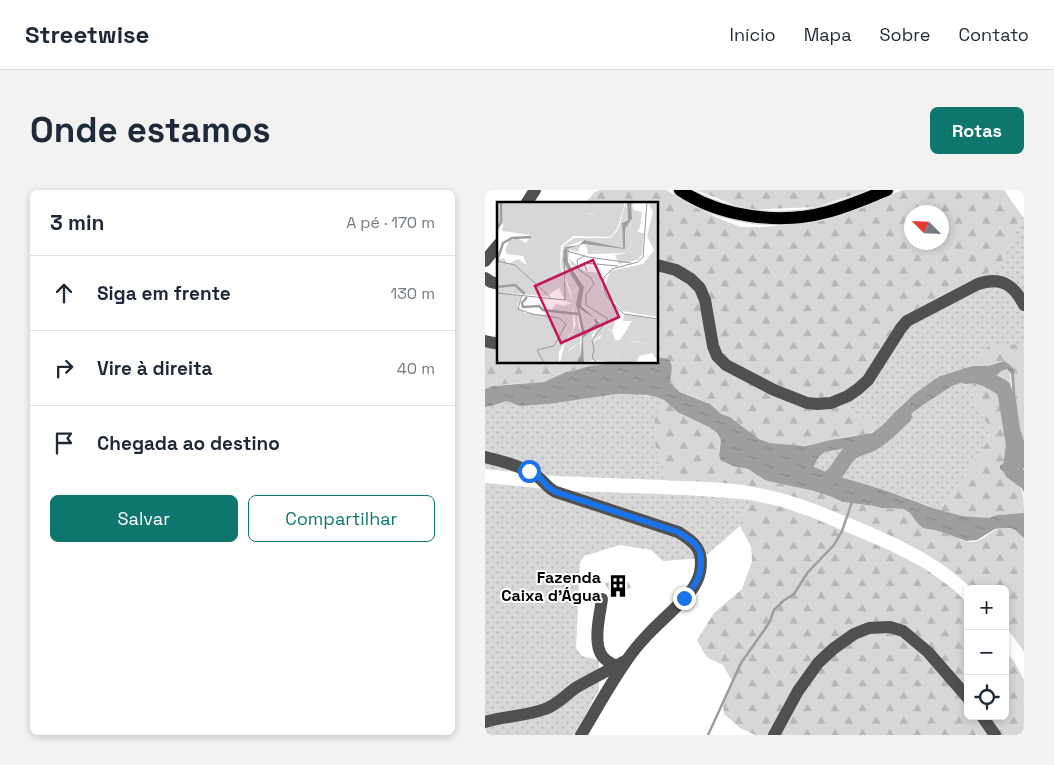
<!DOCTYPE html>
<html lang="pt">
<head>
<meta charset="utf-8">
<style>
	:root { --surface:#fff; --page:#f2f2f3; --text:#1f2937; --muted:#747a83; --line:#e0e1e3; --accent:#0f766e }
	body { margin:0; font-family:"Space Grotesk",sans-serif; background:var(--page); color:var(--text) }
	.controls { position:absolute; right:15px; bottom:15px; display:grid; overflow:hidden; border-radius:8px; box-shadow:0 2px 8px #0003 }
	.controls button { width:45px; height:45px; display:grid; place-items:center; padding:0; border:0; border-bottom:1px solid var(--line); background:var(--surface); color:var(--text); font:25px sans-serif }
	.compass { position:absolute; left:419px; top:15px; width:45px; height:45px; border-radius:50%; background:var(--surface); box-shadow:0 2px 8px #0003; rotate:294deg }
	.stop { position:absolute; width:15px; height:15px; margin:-11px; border:4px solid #1a73e8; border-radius:50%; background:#fff }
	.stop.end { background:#1a73e8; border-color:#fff; box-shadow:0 1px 5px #0008 }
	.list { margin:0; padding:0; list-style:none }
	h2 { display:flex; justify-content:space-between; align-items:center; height:65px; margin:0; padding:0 20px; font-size:21px }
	h2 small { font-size:16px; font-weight:400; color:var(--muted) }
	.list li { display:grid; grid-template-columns:32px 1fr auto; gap:15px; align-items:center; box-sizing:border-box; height:75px; padding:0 20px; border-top:1px solid var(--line) }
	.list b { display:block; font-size:19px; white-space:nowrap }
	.list em { font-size:16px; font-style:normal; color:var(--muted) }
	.actions { display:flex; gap:10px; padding:15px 20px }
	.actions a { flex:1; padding:11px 0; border:1px solid var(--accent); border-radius:8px; text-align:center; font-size:18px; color:var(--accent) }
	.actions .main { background:var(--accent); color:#fff }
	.icon { flex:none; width:28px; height:28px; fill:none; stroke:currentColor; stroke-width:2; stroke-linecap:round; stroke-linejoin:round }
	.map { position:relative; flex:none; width:539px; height:545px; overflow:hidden; border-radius:8px }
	header { display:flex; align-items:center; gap:30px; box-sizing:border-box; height:70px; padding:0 25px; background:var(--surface); border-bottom:1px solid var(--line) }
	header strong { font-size:24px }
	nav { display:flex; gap:28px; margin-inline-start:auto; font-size:18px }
	.intro { display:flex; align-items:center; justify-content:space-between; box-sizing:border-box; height:120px; padding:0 30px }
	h1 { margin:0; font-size:35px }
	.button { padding:12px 22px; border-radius:8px; background:var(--accent); color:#fff; font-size:18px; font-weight:700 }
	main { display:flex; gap:30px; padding:0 30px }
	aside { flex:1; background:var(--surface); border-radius:8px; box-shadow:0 2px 8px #0003 }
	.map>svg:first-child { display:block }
</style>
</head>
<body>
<header>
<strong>Streetwise</strong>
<nav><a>Início</a><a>Mapa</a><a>Sobre</a><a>Contato</a></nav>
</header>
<div class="intro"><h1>Onde estamos</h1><a class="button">Rotas</a></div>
<main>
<aside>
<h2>3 min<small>A pé · 170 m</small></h2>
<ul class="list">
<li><svg class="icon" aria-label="ahead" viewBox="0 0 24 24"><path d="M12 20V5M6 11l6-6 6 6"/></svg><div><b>Siga em frente</b></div><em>130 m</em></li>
<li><svg class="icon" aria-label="right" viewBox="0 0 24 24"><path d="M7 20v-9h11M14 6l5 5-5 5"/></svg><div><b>Vire à direita</b></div><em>40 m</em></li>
<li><svg class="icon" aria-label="arrive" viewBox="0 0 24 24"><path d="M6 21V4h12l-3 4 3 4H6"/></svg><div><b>Chegada ao destino</b></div></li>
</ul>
<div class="actions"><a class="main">Salvar</a><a>Compartilhar</a></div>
</aside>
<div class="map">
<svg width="539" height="545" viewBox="0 0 539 545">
	<defs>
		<pattern id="grass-dots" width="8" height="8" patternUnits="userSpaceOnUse" patternTransform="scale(1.25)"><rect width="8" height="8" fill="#d7d7d7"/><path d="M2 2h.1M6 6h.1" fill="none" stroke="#b7b7b7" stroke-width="1.8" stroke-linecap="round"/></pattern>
		<pattern id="forest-firs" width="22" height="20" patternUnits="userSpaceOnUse" patternTransform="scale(1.25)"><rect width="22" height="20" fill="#d7d7d7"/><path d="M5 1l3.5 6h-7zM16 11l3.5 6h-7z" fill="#b7b7b7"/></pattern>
		<pattern id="water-ripples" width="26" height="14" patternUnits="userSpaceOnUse" patternTransform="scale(1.25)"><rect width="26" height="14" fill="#9e9e9e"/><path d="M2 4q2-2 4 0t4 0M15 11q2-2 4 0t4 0" fill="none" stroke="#868686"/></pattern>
	</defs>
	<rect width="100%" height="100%" fill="#fff"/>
	<g fill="url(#grass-dots)">
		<polygon points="537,26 539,28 539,158 537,155 497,162 491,176 457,185 449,190 420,212 394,239 371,225 354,208 396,164 400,152 416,130 438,115 458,104 485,95 517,72"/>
		<path d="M488,189l-1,14 5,14 10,16 2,16 -28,43 -21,28 -53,-19 -18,-5 -55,-18c0,-7 5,-12 11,-16l31,-6 21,-8 49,-35 26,-17z"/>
		<path d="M132,204c17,2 36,-2 51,9l-8,4 -4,41 7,16v16l-108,-4 -70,-7v-62l6,-1 16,-5 13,5 29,-2z"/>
		<path d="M0,293c28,2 56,6 84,8 60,2 122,3 182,9l-6,9 -5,17 -37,32 -40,3 -12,-11 -31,-5 -36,11 -4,7 -4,85 6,8 17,4v30l-25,45h-89z"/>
	</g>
	<g fill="url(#forest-firs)" fill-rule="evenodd">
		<path d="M115,0h66l23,14 31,15 21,8h21l50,-4 57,-18 33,-15h102l18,26 -20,46 -32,23 -27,9 -20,11 -22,15 -16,22 -4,12 -7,13 -35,31 17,17 23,14 -12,5 -18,2 -19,4 -19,5 -14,1 -27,-3 -16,-6 -9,-9 -15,-11 -9,-3 -13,-11 -31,-13 -6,-5 -1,-3 1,-20 -7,-4h-6l-1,-154h-73l11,-12zM427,22h30v30h-30z"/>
		<polygon points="211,0 383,0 331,17 262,20"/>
		<polygon points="14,142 14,172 142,173 104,176 91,180 81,182 59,192 13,195 0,199 0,154"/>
		<polygon points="506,154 537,155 539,158 539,251 535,238 530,202 529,183 525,175 517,171 503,176 491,176 497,162"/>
		<path d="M520,179h2l3,5 6,74c0,12 -7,13 -16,21 6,4 12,8 17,12 7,9 7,21 7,32l-26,2 -11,3h-8l-17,-2 -22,-6 21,-28 28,-43 -2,-16 -10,-16 -5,-14 1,-14 9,-1 10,2 9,-9z"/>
		<path d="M183,213c4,4 8,8 13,11 14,8 32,10 40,26 0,5 -3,11 -2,16 1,8 21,11 28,13 8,2 16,10 25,13l42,9 18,6 8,5 34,4 7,2 23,1 4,2c5,5 13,15 20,18 4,2 11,2 15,3 8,2 18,9 26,10 22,1 28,-31 55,-4v114l-19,-27v-36h-33c-33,-33 -75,-51 -117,-69 -34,-14 -65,-27 -101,-33 -30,-6 -61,-5 -91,-7v-16l-7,-16 -2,-16 1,-14 5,-11z"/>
		<polygon points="266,310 297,317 326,327 404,360 439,378 468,399 483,414 483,526 520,526 520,459 530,473 539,490 539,545 270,545 255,538 239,524 238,514 247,491 238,475 223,468 219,463 212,450 229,423 257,399 267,371 266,357 255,336 260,319"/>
	</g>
	<path fill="url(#water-ripples)" d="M173,168c19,-2 13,13 12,25l10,9 30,12 11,10 9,3 29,22 11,4 34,3 7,-1 19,-5 42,-7 10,-7 12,-13 19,-18 18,-13 9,-6 33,-10h15l16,-5 6,4 4,5 1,22 5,36 4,13v27l-7,7 7,-1v19c-4,-12 -14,-16 -24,-24v-3c5,-5 12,-5 16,-11l-1,-35 -4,-46 -4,-5 -6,2 -9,9 -10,-2h-7l-23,8 -26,17 -49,35 -21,8 -31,6c-6,4 -9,8 -11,15l17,7 56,17 46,17 29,8 25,2 11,-3 26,-2v25l-9,-8 -5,-2h-9l-6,1 -18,11 -11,1 -24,-9 -19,-4 -5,-4 -8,-11 -6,-4 -23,-1 -7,-2 -32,-4 -10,-5 -18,-6 -42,-9 -7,-2 -17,-11 -15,-3 -11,-5 -2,-2 -1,-4 2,-15 -4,-7 -8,-6 -30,-14 -15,-13 -8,-3 -9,-2 -30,-1 -68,10 -29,2 -13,-5 -16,5 -6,1v-18l8,-3 51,-4 22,-10 10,-2 13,-4 38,-4h30z"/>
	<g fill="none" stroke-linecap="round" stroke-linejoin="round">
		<polyline stroke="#9e9e9e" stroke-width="2.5" points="223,545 256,473 280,439 285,431 289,420 298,411 309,404 323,382 349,355 357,341 367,312"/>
		<g stroke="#9e9e9e" stroke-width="16">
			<polyline points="481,186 490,185 502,189 518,198 521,206 529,255 526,277 527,281 539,290"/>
			<path d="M346,287c9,-7 11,-17 19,-24 6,-5 15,-6 22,-10 12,-6 22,-18 32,-27"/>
		</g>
	</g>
	<polygon fill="#c0c0c0" points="137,383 146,397 129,408 120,394"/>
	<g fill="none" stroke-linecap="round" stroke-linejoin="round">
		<defs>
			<path id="major" d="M195,0c40,27 100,35 147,22 20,-5 40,-14 60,-22"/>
		</defs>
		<use href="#major" stroke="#dbdbdb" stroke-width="15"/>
		<g stroke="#505050" stroke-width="12">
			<polyline points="41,14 50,0"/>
			<polyline points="0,71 14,54"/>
			<path d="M172,75l19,5 15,9 9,9 5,12 8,46 4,10 9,9 48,25 33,13 10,1 14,-1 17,-7 10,-7 10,-9 33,-52 6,-7 71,-37c23,-8 36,1 46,21"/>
			<polyline points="0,88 6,92 14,94"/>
			<polyline points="0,151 14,154"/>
			<path d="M0,267c18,4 37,9 53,20 7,5 10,12 18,15l122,40c17,10 26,18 22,40 -3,16 -18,29 -29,40 -16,15 -32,30 -44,48 -17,24 -31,50 -46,75"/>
			<path d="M117,409c-2,15 -10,46 1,58 3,4 8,6 13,9"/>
			<polyline points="497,526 510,545"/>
			<path d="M0,532c20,-6 42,-6 60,-13 14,-5 21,-15 32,-22 16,-9 32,-17 48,-26"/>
			<polyline points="289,545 313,501 333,473 348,459 369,444 384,438 405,437 418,441 443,462 483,508"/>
		</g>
		<use href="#major" stroke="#000" stroke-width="12"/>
	</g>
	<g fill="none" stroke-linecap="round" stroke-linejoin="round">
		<path stroke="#1a73e8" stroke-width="6" d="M44,281l11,7 8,9 8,5 122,40c6,4 12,7 17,12 9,9 7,28 1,38 -3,6 -8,11 -12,16"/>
	</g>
	<defs>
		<symbol id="building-bare" viewBox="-9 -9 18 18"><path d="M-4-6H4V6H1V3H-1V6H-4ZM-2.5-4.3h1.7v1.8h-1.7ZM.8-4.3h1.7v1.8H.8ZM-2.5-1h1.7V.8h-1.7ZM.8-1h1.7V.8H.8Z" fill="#000" stroke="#fff" stroke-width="2.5" paint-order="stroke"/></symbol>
	</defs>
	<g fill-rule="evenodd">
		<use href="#building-bare" x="117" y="380" width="32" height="32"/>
	</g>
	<g text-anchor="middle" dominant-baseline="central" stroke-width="4" stroke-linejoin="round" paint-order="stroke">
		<g font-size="16" font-weight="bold" fill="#000" stroke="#fff" text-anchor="end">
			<text x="116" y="387">Fazenda<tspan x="116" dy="18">Caixa d'Água</tspan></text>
		</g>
	</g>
	<g transform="translate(12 12)">
		<rect width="161" height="161" fill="#fff"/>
		<path d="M0,0h89v11l7,2 8,-13h23v5l-7,22 -7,8 -37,-1 -12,10 -1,20 13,37h-3l-5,-2 -6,-13 -13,8 -49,-4v-32l7,-2 4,6 10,-5 9,6 -4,-9 -16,-2 -2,-4 4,-9 8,-3 9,5 5,-8 -29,-4 5,-21zM129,0l2,17 -6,4 1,25 -39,-8 -19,7 1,17 13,24 -8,5 -10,-28 2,-19 11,-8h36l8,-8zM135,20l8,5 -3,5 7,1 -2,21 -4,6 -19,4 -4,-9 12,-2 3,-6 2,-6 -3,-9zM91,105l28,11 -4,13 -3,-2 -17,13 8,-21 -13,-8zM82,106l3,1 14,12 -5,4 -10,-1zM130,139l22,3 7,5 2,12 -6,-8 -13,3 -3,7h-17l-3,-12zM83,140l1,12 -5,9h-16l4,-17 5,5z" fill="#d7d7d7"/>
		<path d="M0,0l10,8 -2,13 -8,5zM89,0h15l-4,13 -11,-2zM134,0h3l-2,4 2,4 8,2 -2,15 -8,-5 -3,9 3,10 -5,12 -39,1 -2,-9 39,3v-19l7,-13zM151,0h10v115l-36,-6 -18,-22 6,-18 33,-7 11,-14 -7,-14 6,-24zM84,42l-3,8 -8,-2 -2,8 16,13 16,2 2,16 18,22 -4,7 -28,-10 -1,5 -6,-7 3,-19 -18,-32 1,-6zM82,87l-3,15 3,24 3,4 -2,10 -13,9 -3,-5 12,-21 -5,-32zM4,89l21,5 -5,10 8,7 23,2 8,-11 7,2 10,-3v26l-14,23v11h-62v-71zM127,112l34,5v37l-9,-12 -19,-3 -14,10 3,12 -25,-3 -10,2 -1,-24 5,-8 -4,3 -3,-9 10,1 10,-4 1,3 -10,11v7l8,-4 5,-9 7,2 3,9h5l12,-19h-9z" fill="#d7d7d7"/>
		<path d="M134,0l1,16 -7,11v20l-42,-5 -16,5 1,13 16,25 -3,19 19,17 -17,15 1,25h-8l5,-9 1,-21 -6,-29 3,-16 -16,-27 2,-14 14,-2 5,-5 39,8 -1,-25 6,-3 -1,-17zM82,106l16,11 4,5 -14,9z" fill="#9e9e9e" fill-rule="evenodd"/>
		<path fill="none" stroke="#9e9e9e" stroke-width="2.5" d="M0,27l4,-7v-20M0,59l6,-18 9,-5 19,-1M0,85l18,-2 10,9M30,95l-5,6 1,4 16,-1 4,4 35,4M91,130l9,-8 -2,-5"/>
		<path fill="none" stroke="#999" stroke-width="1" d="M150,0l-4,55 -5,5 -26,7 -8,8 -1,10 4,10 17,17 35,5M87,54l-7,4 1,9 13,9 3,6 -8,10v11l22,14 -16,21 2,10 -2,8 6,5M0,59l18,4 35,32M88,61l33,3M90,69l-3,-7 10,-5M0,91l68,7 -1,-50 24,7 43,6M25,93l-4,14 14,5 27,4 7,6 -12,22 -17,4 7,13"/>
		<path fill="#c2185b" fill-opacity="0.15" stroke="#c2185b" stroke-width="2.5" d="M96,58l26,57 -58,26 -26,-57z"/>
		<rect width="161" height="161" fill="none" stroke="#000" stroke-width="2.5"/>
	</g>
</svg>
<div class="controls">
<button>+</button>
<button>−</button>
<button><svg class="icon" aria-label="locate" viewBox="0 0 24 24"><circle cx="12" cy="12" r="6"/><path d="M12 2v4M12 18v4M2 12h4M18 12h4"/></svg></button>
</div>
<svg class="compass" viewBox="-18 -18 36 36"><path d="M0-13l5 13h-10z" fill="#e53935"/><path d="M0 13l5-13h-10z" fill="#747a83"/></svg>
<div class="stop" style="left:44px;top:281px"></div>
<div class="stop end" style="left:199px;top:408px"></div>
</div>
</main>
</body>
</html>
